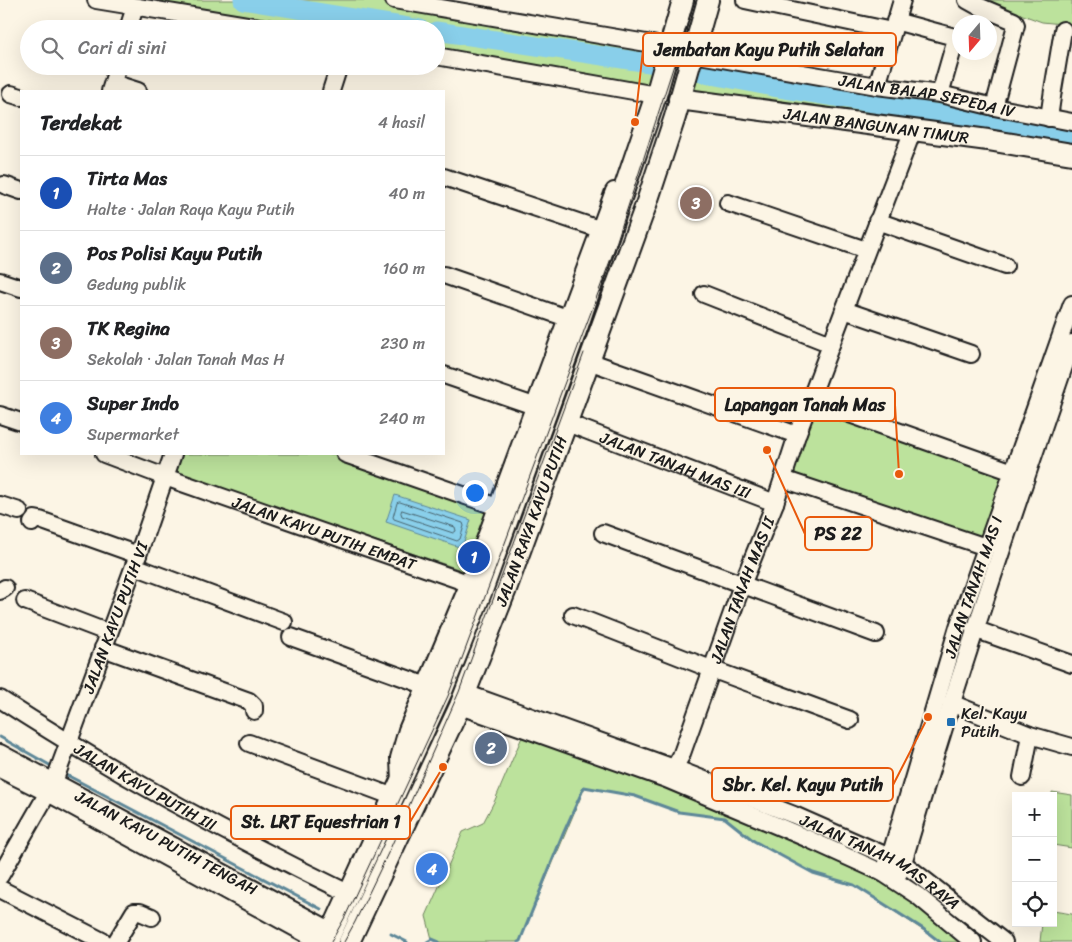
<!DOCTYPE html>
<html lang="id">
<head>
<meta charset="utf-8">
<style>
	:root { --surface:#fff; --page:#f2f2f2; --text:#202124; --muted:#757577; --line:#e0e0e0; --accent:#111827 }
	body { margin:0; font-family:Sriracha,sans-serif; background:var(--page); color:var(--text) }
	.controls { position:absolute; right:15px; bottom:15px; display:grid; overflow:hidden; border-radius:0px; box-shadow:0 5px 20px #0002 }
	.controls button { width:45px; height:45px; display:grid; place-items:center; padding:0; border:0; border-bottom:1px solid var(--line); background:var(--surface); color:var(--text); font:25px sans-serif }
	.compass { position:absolute; left:952px; top:15px; width:45px; height:45px; border-radius:50%; background:var(--surface); box-shadow:0 5px 20px #0002; rotate:199deg }
	.you { position:absolute; left:474px; top:492px; width:18px; height:18px; margin:-12px; border:4px solid #fff; border-radius:50%; background:#1a73e8; box-shadow:0 0 0 8px #1a73e833 }
	.badge { display:grid; place-items:center; width:32px; height:32px; border-radius:50%; background:var(--accent); color:#fff; font-size:16px; font-weight:700 }
	.pin { position:absolute; translate:-50% -50%; border:2px solid #fff; box-shadow:0 1px 5px #0006 }
	.list { margin:0; padding:0; list-style:none }
	h2 { display:flex; justify-content:space-between; align-items:center; height:65px; margin:0; padding:0 20px; font-size:21px }
	h2 small { font-size:16px; font-weight:400; color:var(--muted) }
	.list li { display:grid; grid-template-columns:32px 1fr auto; gap:15px; align-items:center; box-sizing:border-box; height:75px; padding:0 20px; border-top:1px solid var(--line) }
	.list b { display:block; font-size:19px; white-space:nowrap }
	.list p { margin:0; font-size:16px; white-space:nowrap; color:var(--muted) }
	.list em { font-size:16px; font-style:normal; color:var(--muted) }
	.icon { flex:none; width:28px; height:28px; fill:none; stroke:currentColor; stroke-width:2; stroke-linecap:round; stroke-linejoin:round }
	.map { position:relative; flex:none; width:1072px; height:942px; overflow:hidden }
	.search { position:absolute; background:var(--surface); box-shadow:0 5px 20px #0002; left:20px; top:20px; width:425px; height:55px; display:flex; align-items:center; gap:12px; box-sizing:border-box; padding:0 18px; border-radius:28px; color:var(--muted); font-size:19px }
	.panel { position:absolute; background:var(--surface); box-shadow:0 5px 20px #0002; left:20px; top:90px; width:425px; height:365px; border-radius:0px }
	.map>svg:first-child { display:block }
</style>
</head>
<body>
<div class="map">
<svg width="1072" height="942" viewBox="0 0 1072 942">
	<rect width="100%" height="100%" fill="#fcf5e5"/>
	<filter id="ink" filterUnits="userSpaceOnUse"><feTurbulence type="fractalNoise" baseFrequency=".02" numOctaves="2"/><feDisplacementMap in="SourceGraphic" scale="10" xChannelSelector="R" yChannelSelector="G"/><feConvolveMatrix kernelMatrix="1 2 1 2 8 2 1 2 1" color-interpolation-filters="sRGB"/></filter>
	<g filter="url(#ink)">
		<g fill="#bce29c" stroke="#6c7f5c">
			<polygon points="97,0 394,0 670,47 656,95 436,56 436,29 273,29"/>
			<polygon points="982,0 1072,0 1072,25 1042,22"/>
			<polygon points="693,53 1072,122 1072,154 679,99"/>
			<polygon points="813,407 1007,477 984,542 790,472"/>
			<polygon points="182,454 350,454 505,503 476,575 176,473"/>
			<polygon points="525,730 883,873 972,942 941,942 854,885 813,873 754,841 725,818 679,812 635,796 585,787 520,941 518,942 439,942 432,939 426,916 463,832 483,823 495,800"/>
			<polygon points="1052,792 1072,795 1072,848 1053,845"/>
			<polygon points="1053,911 1072,914 1072,942 1040,942 1042,923 1053,923"/>
		</g>
		<polygon fill="#89cfea" stroke="#5d8798" points="395,495 471,520 462,548 386,522"/>
		<g fill="none" stroke-linecap="round" stroke-linejoin="round">
			<g stroke="#48646e" stroke-width="1">
				<polygon points="400,502 463,523 464,526 460,539 457,541 394,519 393,517 397,503"/>
				<polygon points="402,510 455,527 456,531 453,533 402,516 401,513"/>
			</g>
			<g stroke="#5d8798" stroke-width="3">
				<polyline points="0,737 53,767"/>
				<polyline points="63,773 321,909"/>
				<polyline points="391,934 407,942"/>
				<polyline points="427,942 432,939 439,942"/>
				<polyline points="518,942 520,941 563,834 584,787 635,796 679,812 725,818 754,841 813,873 854,885 922,928 940,942"/>
			</g>
			<g stroke="#89cfea" stroke-width="19">
				<polyline points="243,0 420,29"/>
				<polyline points="436,31 656,64"/>
				<polyline points="697,72 773,87 1072,135"/>
			</g>
			<defs>
				<g id="minor">
					<polyline points="96,0 272,29"/>
					<polyline points="394,0 670,47"/>
					<polyline points="745,0 892,31"/>
					<polyline points="967,0 976,5 1014,21 1016,25 994,107"/>
					<polyline points="895,21 951,36 954,38 955,42 940,94"/>
					<polyline points="128,29 135,7"/>
					<path id="s1" d="M693,53l12,3 172,30 63,8 54,13 78,15"/>
					<polyline points="436,56 656,95"/>
					<polyline points="113,83 138,91"/>
					<polyline points="877,86 902,0"/>
					<polyline points="110,91 118,66"/>
					<polyline points="331,91 339,66"/>
					<polyline points="11,94 21,97"/>
					<polyline points="1049,118 1053,90 1063,30"/>
					<polyline points="444,177 599,229"/>
					<polyline points="4,185 21,191"/>
					<polyline points="728,203 866,250"/>
					<polyline points="877,221 1005,266"/>
					<polyline points="444,275 567,318"/>
					<polyline points="0,281 21,288"/>
					<polyline points="704,294 831,344"/>
					<polyline points="844,310 971,354"/>
					<polyline points="597,364 797,435"/>
					<polyline points="444,375 534,406"/>
					<polyline points="810,400 1013,472"/>
					<polyline points="0,415 21,422"/>
					<path id="s2" d="M575,426l200,77"/>
					<path id="s3" d="M104,454l61,23 314,110"/>
					<polyline points="345,454 506,510"/>
					<polyline points="783,479 986,547"/>
					<polyline points="0,505 19,511"/>
					<polyline points="32,523 35,519 40,520 138,555"/>
					<polyline points="603,533 876,634"/>
					<polyline points="134,566 284,622"/>
					<polyline points="0,591 5,588"/>
					<polyline points="25,601 109,633"/>
					<polyline points="573,615 711,669 850,720"/>
					<polyline points="974,629 1072,664"/>
					<polyline points="291,637 427,686"/>
					<polyline points="103,648 249,701 254,706 254,711"/>
					<path id="s4" d="M465,693l209,75 120,47 109,48 101,79"/>
					<path id="s5" d="M0,699c112,73 230,137 350,195"/>
					<polyline points="951,703 1030,735 1072,747"/>
					<polyline points="460,706 666,779 806,838 883,873 918,896 973,942"/>
					<polyline points="249,743 394,797"/>
					<path id="s6" d="M0,753l332,178"/>
					<path id="s7" d="M674,768l7,-12 61,-171 33,-82 22,-68 47,-125 69,-180"/>
					<polyline points="0,769 48,793 321,942"/>
					<polyline points="1022,777 1030,735"/>
					<polyline points="400,782 399,758 407,730 469,583 614,191"/>
					<path id="s8" d="M883,873l7,-16 68,-230 114,-323"/>
					<path d="M899,873l4,-10c51,-175 110,-348 169,-520"/>
					<path id="s9" d="M0,876l54,-94 84,-227 35,-101"/>
					<polyline points="0,889 104,942"/>
					<polyline points="116,942 134,912 140,912 152,917"/>
				</g>
				<g id="major">
					<path id="s10" d="M679,99l309,41 84,14"/>
					<polyline points="327,942 442,691 483,588 578,325 656,95 683,0"/>
					<path id="s11" d="M349,942l111,-236 46,-117 140,-384 29,-88 33,-117"/>
				</g>
			</defs>
			<use href="#minor" stroke="#1c1c1c" stroke-width="20"/>
			<use href="#major" stroke="#1c1c1c" stroke-width="24"/>
			<use href="#minor" stroke="#fcf5e5" stroke-width="16"/>
			<use href="#major" stroke="#fcf5e5" stroke-width="20"/>
			<g stroke="#1c1c1c" stroke-width="1">
				<polyline points="331,942 345,917 448,696 613,253 695,0"/>
				<polyline points="344,942 355,922 390,849 459,692 584,353"/>
			</g>
		</g>
	</g>
	<rect fill="#1f6fb2" stroke="#fcf5e5" stroke-width="2" x="946" y="717" width="10" height="10" rx="2.5"/>
	<g text-anchor="middle" dominant-baseline="central" stroke-width="4" stroke-linejoin="round" paint-order="stroke">
		<g font-size="16" fill="#1c1c1c" stroke="#fcf5e5">
			<text stroke="none"><textPath href="#s1" startOffset="238">JALAN BALAP SEPEDA IV</textPath></text>
			<text stroke="none"><textPath href="#s10" startOffset="199">JALAN BANGUNAN TIMUR</textPath></text>
			<text stroke="none"><textPath href="#s2" startOffset="108">JALAN TANAH MAS III</textPath></text>
			<text stroke="none"><textPath href="#s11" startOffset="459">JALAN RAYA KAYU PUTIH</textPath></text>
			<text stroke="none"><textPath href="#s3" startOffset="234">JALAN KAYU PUTIH EMPAT</textPath></text>
			<text stroke="none"><textPath href="#s8" startOffset="300">JALAN TANAH MAS I</textPath></text>
			<text stroke="none"><textPath href="#s7" startOffset="191">JALAN TANAH MAS II</textPath></text>
			<text stroke="none"><textPath href="#s9" startOffset="284">JALAN KAYU PUTIH VI</textPath></text>
			<text stroke="none"><textPath href="#s5" startOffset="170">JALAN KAYU PUTIH III</textPath></text>
			<text stroke="none"><textPath href="#s6" startOffset="189">JALAN KAYU PUTIH TENGAH</textPath></text>
			<text stroke="none"><textPath href="#s4" startOffset="449">JALAN TANAH MAS RAYA</textPath></text>
		</g>
		<g font-size="16" fill="#1c1c1c" stroke="#fcf5e5" text-anchor="start">
			<text x="961" y="713">Kel. Kayu<tspan x="961" dy="18">Putih</tspan></text>
		</g>
	</g>
	<path fill="none" stroke="#e8590c" stroke-width="2" d="M635 122L643 50M899 474L895 405M767 450L805 534M928 717L893 785M443 767L410 822"/>
	<g fill="#e8590c" stroke="#fcf5e5" stroke-width="2">
		<circle cx="635" cy="122" r="5"/>
		<circle cx="899" cy="474" r="5"/>
		<circle cx="767" cy="450" r="5"/>
		<circle cx="928" cy="717" r="5"/>
		<circle cx="443" cy="767" r="5"/>
	</g>
	<g fill="#fcf5e5" stroke="#e8590c" stroke-width="2">
		<rect x="643" y="33" width="253" height="33" rx="5"/>
		<rect x="715" y="388" width="180" height="33" rx="5"/>
		<rect x="805" y="517" width="67" height="33" rx="5"/>
		<rect x="712" y="768" width="181" height="33" rx="5"/>
		<rect x="231" y="806" width="179" height="33" rx="5"/>
	</g>
	<g font-size="18" text-anchor="middle" font-weight="bold" fill="#1c1c1c">
		<text x="769" y="56">Jembatan Kayu Putih Selatan</text>
		<text x="805" y="411">Lapangan Tanah Mas</text>
		<text x="838" y="540">PS 22</text>
		<text x="803" y="791">Sbr. Kel. Kayu Putih</text>
		<text x="321" y="828">St. LRT Equestrian 1</text>
	</g>
</svg>
<div class="controls">
<button>+</button>
<button>−</button>
<button><svg class="icon" aria-label="locate" viewBox="0 0 24 24"><circle cx="12" cy="12" r="6"/><path d="M12 2v4M12 18v4M2 12h4M18 12h4"/></svg></button>
</div>
<svg class="compass" viewBox="-18 -18 36 36"><path d="M0-13l5 13h-10z" fill="#e53935"/><path d="M0 13l5-13h-10z" fill="#757577"/></svg>
<div class="you"></div>
<div class="pin badge" style="left:474px;top:557px;background:#1a4fb4">1</div>
<div class="pin badge" style="left:491px;top:748px;background:#5c6f8a">2</div>
<div class="pin badge" style="left:696px;top:203px;background:#8d6e63">3</div>
<div class="pin badge" style="left:432px;top:869px;background:#3f7fe0">4</div>
<div class="search"><svg class="icon" aria-label="search" viewBox="0 0 24 24"><circle cx="10" cy="10" r="6"/><path d="M15 15l6 6"/></svg>Cari di sini</div>
<section class="panel">
<h2>Terdekat<small>4 hasil</small></h2>
<ul class="list">
<li><span class="badge" style="background:#1a4fb4">1</span><div><b>Tirta Mas</b><p>Halte · Jalan Raya Kayu Putih</p></div><em>40 m</em></li>
<li><span class="badge" style="background:#5c6f8a">2</span><div><b>Pos Polisi Kayu Putih</b><p>Gedung publik</p></div><em>160 m</em></li>
<li><span class="badge" style="background:#8d6e63">3</span><div><b>TK Regina</b><p>Sekolah · Jalan Tanah Mas H</p></div><em>230 m</em></li>
<li><span class="badge" style="background:#3f7fe0">4</span><div><b>Super Indo</b><p>Supermarket</p></div><em>240 m</em></li>
</ul>
</section>
</div>
</body>
</html>
